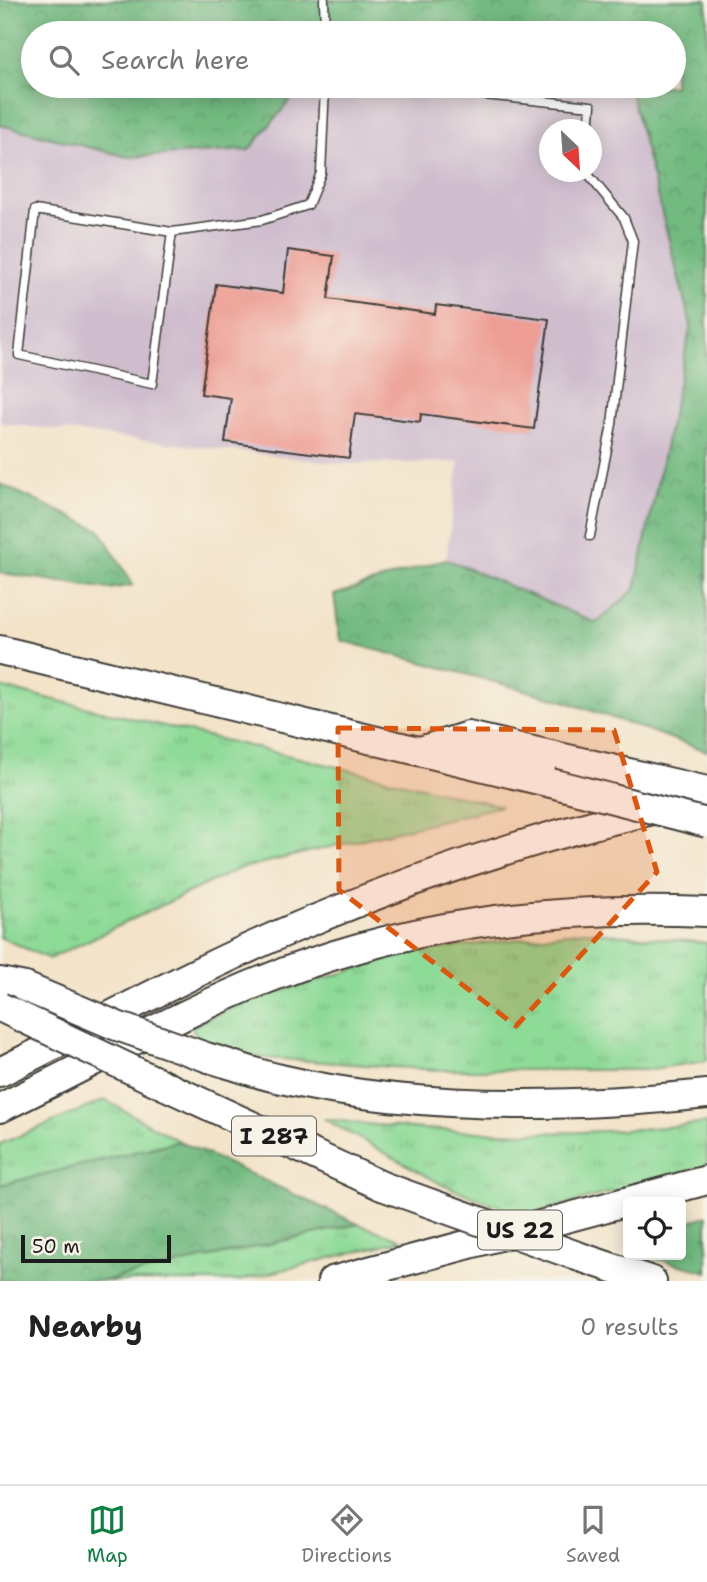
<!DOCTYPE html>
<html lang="en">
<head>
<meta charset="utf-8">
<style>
	:root { --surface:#fff; --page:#f2f2f2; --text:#222; --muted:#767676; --line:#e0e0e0; --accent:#0b8043 }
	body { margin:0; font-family:"Shantell Sans",sans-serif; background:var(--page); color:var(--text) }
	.controls { position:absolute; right:21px; bottom:21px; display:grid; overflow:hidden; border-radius:7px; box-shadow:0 4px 18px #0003 }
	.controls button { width:63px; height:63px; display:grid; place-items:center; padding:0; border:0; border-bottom:2px solid var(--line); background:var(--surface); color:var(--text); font:35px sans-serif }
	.compass { position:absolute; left:539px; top:119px; width:63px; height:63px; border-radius:50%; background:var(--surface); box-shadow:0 4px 18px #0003; rotate:155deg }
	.scale { position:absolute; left:21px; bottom:18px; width:150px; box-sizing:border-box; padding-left:7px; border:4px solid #1c1c1c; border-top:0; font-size:19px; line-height:24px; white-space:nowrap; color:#1c1c1c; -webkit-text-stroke:5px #f7f3e8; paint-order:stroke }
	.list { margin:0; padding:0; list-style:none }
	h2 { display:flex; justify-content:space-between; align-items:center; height:91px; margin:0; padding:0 28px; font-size:30px }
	h2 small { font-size:23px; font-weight:400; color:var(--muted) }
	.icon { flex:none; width:38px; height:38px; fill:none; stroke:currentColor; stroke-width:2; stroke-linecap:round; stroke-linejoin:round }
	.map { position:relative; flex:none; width:707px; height:1281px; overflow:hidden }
	.search { position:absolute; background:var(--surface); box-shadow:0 4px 18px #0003; left:21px; right:21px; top:21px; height:77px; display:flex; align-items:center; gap:18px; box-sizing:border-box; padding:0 24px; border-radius:38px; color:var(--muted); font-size:26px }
	.sheet { height:203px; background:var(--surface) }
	nav { display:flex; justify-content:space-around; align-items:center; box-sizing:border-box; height:98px; border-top:2px solid var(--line); background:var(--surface); font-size:19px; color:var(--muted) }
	nav a { display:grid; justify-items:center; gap:4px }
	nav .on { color:var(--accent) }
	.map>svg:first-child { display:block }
</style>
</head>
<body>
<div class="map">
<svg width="707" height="1281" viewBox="0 0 707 1281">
	<defs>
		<pattern id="grass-tufts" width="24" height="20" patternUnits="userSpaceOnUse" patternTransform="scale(1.75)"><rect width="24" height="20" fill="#8eda97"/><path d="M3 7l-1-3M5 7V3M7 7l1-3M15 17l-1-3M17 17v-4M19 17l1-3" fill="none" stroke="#7aba82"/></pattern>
		<pattern id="forest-crowns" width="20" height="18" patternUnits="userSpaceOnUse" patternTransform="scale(1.75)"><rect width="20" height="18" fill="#72ba80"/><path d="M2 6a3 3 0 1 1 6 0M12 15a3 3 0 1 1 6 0" fill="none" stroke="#629f6e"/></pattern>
	</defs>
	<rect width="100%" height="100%" fill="#f7f3e8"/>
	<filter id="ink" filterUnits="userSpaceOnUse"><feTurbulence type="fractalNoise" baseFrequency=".0143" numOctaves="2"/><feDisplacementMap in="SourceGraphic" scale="14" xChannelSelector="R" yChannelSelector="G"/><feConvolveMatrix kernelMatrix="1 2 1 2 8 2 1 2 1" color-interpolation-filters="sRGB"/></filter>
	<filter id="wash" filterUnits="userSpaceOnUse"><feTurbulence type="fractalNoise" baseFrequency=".00686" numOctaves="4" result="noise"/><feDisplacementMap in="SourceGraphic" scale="28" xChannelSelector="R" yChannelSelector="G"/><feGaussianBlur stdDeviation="1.57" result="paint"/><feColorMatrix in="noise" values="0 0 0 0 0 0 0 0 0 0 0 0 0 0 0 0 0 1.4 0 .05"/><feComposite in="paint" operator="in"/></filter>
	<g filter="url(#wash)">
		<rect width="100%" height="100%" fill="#f3e3c8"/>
		<path fill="#cfbdce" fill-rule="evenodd" d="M302,86h327l62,239 -56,264 -39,34 -150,-64 13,-97 -116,2 -343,-41v-298l128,32 121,-7zM550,130h42v42h-42z"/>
		<g fill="url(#grass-tufts)" stroke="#557b5a" stroke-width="2">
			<polygon points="0,687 501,806 238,869 49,959 0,937"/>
			<polygon points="584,931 707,943 707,1061 645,1070 437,1070 253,1057 198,1041 192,1026 245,1002 413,952"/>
			<polygon points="105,1100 179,1141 0,1185 0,1144"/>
			<path d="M324,1119c127,17 256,18 383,4v43l-183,50 -81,-31z"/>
			<polygon points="358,1224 403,1240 238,1281 103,1281"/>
		</g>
		<g fill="url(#forest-crowns)" stroke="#476b4e" stroke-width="2">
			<polygon points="0,0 707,0 707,751 561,700 340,640 334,595 446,559 596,623 635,589 691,325 629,86 674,86 674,33 424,33 354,23 345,33 33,33 33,86 302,86 249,150 128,157 0,125"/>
			<polygon points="0,484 100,530 133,585 109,589 0,573"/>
			<polygon points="179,1141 358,1224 103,1281 0,1281 0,1185"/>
			<polygon points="707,1216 707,1272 646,1256 681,1255 681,1223"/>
		</g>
		<g id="blocks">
			<polygon fill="#ed9d93" points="288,250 334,256 328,299 435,314 436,305 549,319 534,429 421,414 420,422 355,414 349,458 225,442 231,398 201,394 216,284 283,293"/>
		</g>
	</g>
	<g filter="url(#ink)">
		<use href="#blocks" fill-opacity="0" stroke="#3c3a36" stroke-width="2"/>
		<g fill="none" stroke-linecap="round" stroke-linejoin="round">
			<defs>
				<g id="lane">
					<polyline points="324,0 325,33"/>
					<polyline points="394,86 591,106 589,130"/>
					<polyline points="586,172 624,218 633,241 612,424 590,536"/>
					<polyline points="172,232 152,384 19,355 35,210 172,232 262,220 308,205 321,173 325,86"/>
				</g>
				<g id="highway">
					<polyline points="0,650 551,783"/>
					<polyline points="420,751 468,736 707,791"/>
					<polyline points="0,982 25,987"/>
					<path d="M209,1058c25,7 48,16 72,21 135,32 289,29 426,15"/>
					<path d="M0,1072c105,-52 207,-109 316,-153 125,-52 259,-94 391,-121"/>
					<polyline points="166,1086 382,1186"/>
					<path d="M0,1108c83,-40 164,-86 249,-122 149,-62 298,-81 458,-74"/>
					<polyline points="580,1257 652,1281"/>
					<polyline points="332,1281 707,1180"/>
				</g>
			</defs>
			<use href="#lane" stroke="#3c3a36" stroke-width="11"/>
			<use href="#highway" stroke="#3c3a36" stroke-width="32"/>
			<use href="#lane" stroke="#fff" stroke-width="8"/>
			<use href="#highway" stroke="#fff" stroke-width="28"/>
			<defs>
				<g id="highway-bridge">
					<polyline points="551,783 707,823"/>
					<polyline points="25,987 117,1026 209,1058"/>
					<polyline points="0,1007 166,1086"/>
					<polyline points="382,1186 580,1257"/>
				</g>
			</defs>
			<use href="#highway-bridge" stroke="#3c3a36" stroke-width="32" stroke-linecap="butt"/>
			<use href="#highway-bridge" stroke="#fff" stroke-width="28"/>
		</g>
	</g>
	<path fill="#de560d" fill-opacity="0.2" stroke="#de560d" stroke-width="5" stroke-dasharray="14 9" stroke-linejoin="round" d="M338,728l276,2 43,142 -141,154 -177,-136z"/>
	<g text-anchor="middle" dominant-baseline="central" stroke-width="6" stroke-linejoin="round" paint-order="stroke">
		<g fill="#f7f3e8" stroke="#5e5c59" stroke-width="2">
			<rect x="232" y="1116.5" width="84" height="39" rx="5"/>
			<rect x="478" y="1210.5" width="84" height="39" rx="5"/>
		</g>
		<g font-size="23" font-weight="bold" fill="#1c1c1c">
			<text x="274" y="1136">I 287</text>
			<text x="520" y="1230">US 22</text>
		</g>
	</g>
</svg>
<div class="controls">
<button><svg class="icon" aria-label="locate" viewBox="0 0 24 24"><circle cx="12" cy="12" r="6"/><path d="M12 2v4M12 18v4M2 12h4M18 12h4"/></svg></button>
</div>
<svg class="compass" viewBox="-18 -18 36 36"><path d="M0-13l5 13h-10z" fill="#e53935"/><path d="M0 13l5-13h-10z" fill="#767676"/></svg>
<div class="scale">50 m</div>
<div class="search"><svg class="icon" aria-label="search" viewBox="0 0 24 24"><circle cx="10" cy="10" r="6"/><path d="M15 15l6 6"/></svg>Search here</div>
</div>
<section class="sheet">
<h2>Nearby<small>0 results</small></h2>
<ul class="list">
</ul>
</section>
<nav>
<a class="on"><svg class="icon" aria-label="map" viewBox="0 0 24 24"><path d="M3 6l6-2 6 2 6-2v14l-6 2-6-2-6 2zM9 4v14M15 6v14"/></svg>Map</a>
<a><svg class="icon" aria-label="directions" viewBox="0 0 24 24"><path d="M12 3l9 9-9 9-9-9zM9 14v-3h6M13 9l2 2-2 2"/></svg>Directions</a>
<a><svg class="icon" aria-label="saved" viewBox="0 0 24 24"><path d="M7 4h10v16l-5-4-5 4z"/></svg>Saved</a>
</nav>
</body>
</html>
